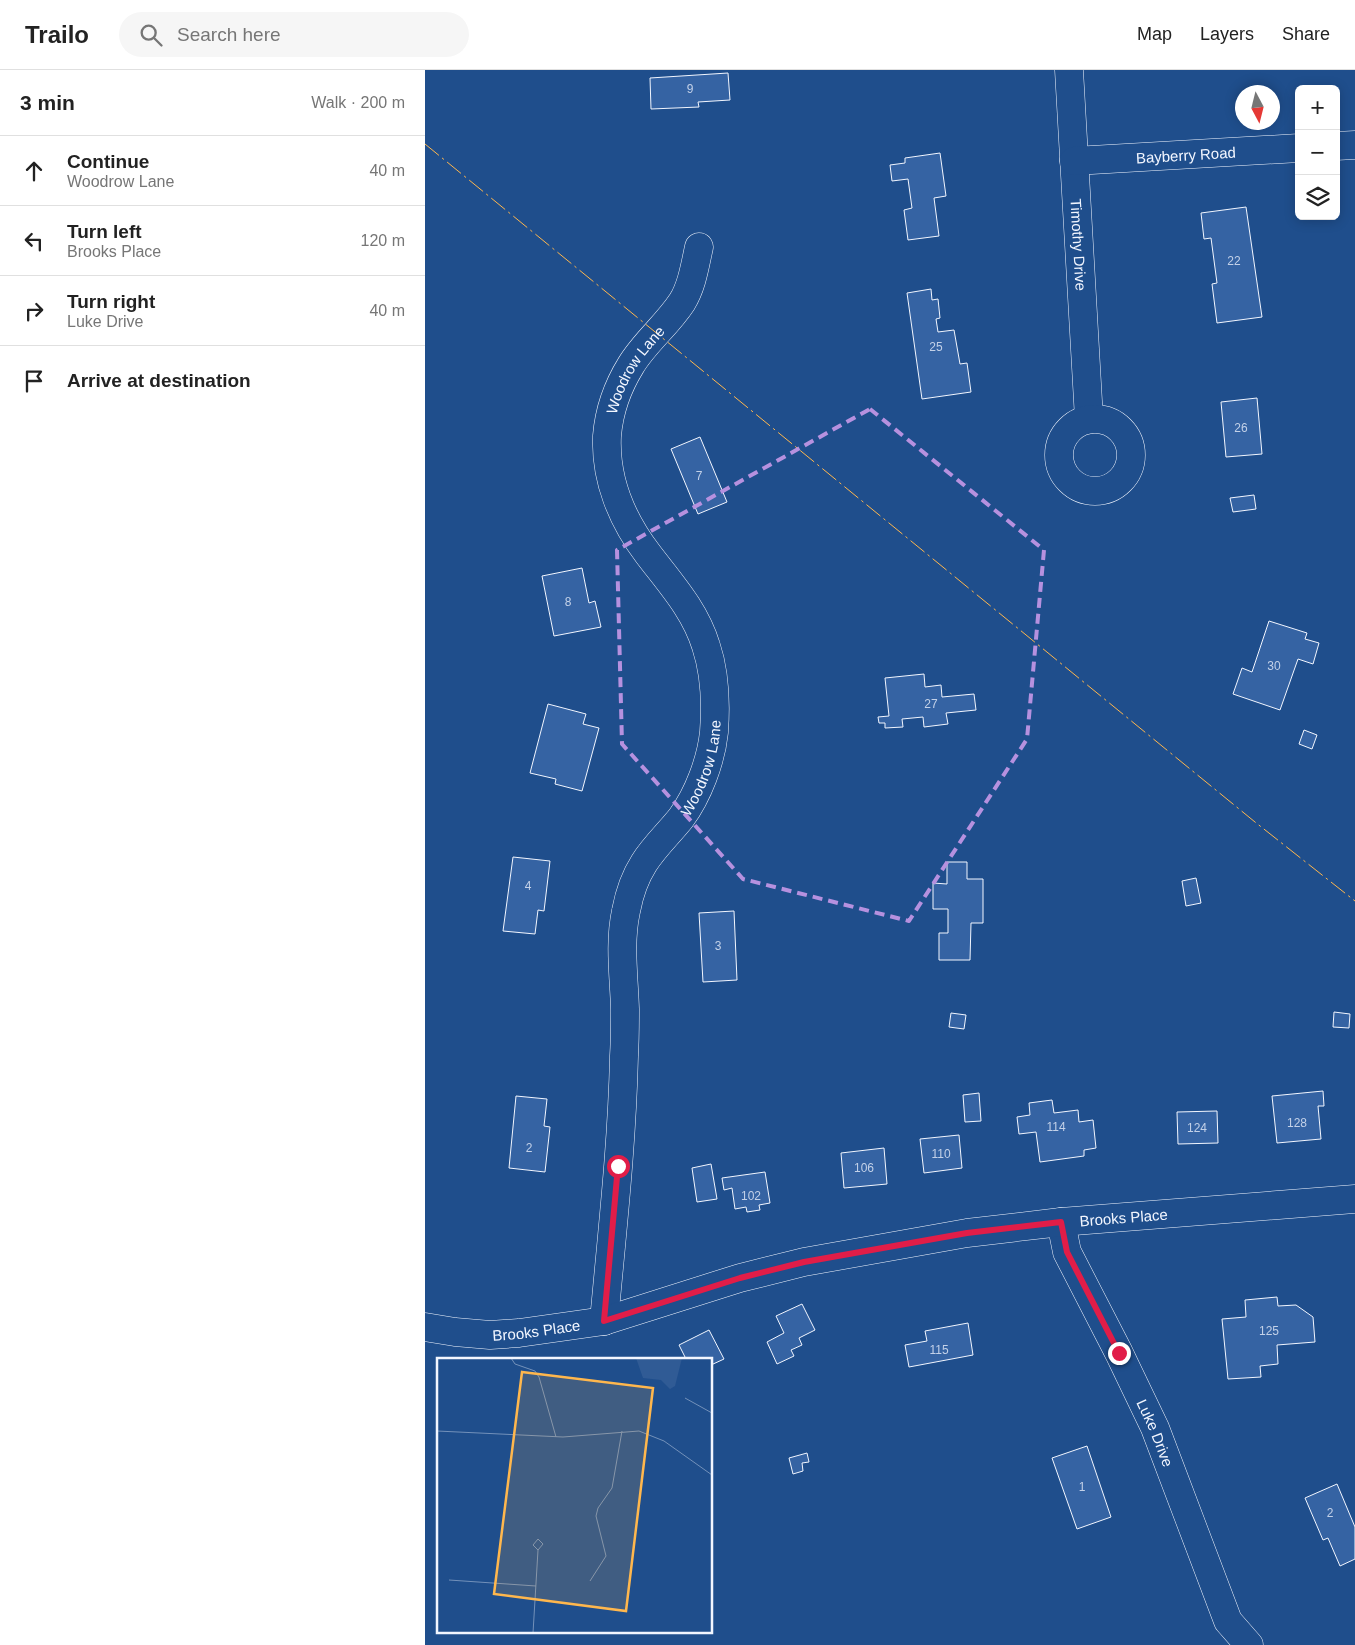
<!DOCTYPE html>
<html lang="en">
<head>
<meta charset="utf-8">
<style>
	:root { --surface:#fff; --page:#f6f6f6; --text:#222; --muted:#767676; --line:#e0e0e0 }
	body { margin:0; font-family:Helvetica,sans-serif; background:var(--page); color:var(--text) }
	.controls { position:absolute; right:15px; top:15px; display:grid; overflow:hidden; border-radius:8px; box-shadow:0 2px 12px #0003 }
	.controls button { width:45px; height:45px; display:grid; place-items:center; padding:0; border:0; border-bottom:1px solid var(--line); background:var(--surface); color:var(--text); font:25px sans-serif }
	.compass { position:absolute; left:810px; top:15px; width:45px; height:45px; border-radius:50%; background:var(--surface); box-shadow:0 2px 12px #0003; rotate:173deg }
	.stop { position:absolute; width:15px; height:15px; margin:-11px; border:4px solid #e11d48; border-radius:50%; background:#fff }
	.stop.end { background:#e11d48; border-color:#fff; box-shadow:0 1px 5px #0008 }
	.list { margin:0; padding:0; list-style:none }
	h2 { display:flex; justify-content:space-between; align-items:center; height:65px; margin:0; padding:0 20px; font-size:21px }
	h2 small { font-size:16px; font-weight:400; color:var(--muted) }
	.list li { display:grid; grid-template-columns:32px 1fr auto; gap:15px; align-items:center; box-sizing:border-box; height:70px; padding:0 20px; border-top:1px solid var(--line) }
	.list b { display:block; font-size:19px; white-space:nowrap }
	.list p { margin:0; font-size:16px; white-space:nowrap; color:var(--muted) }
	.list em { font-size:16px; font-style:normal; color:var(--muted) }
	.icon { flex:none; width:28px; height:28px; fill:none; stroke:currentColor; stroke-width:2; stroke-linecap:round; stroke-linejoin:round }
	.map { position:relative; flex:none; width:930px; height:1575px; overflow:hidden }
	header { display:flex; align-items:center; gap:30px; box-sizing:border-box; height:70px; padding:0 25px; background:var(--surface); border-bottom:1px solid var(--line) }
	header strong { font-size:24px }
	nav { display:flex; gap:28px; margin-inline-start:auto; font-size:18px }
	.search { width:350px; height:45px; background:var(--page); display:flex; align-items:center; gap:12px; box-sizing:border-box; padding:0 18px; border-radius:28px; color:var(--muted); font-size:19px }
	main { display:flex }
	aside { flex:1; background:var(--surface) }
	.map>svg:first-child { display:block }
</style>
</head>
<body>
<header>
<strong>Trailo</strong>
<div class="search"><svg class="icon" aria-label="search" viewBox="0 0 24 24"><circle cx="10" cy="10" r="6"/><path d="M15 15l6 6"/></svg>Search here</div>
<nav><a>Map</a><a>Layers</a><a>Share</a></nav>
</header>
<main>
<aside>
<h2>3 min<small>Walk · 200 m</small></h2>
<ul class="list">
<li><svg class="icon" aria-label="ahead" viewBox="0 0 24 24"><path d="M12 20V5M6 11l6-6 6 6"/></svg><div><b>Continue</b><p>Woodrow Lane</p></div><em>40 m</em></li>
<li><svg class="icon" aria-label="left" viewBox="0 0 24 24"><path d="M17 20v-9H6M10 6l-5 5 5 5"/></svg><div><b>Turn left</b><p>Brooks Place</p></div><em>120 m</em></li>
<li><svg class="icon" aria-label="right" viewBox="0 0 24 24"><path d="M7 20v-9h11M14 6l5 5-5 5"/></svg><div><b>Turn right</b><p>Luke Drive</p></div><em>40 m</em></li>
<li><svg class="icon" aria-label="arrive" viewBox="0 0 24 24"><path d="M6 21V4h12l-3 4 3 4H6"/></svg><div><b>Arrive at destination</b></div></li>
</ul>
</aside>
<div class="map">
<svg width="930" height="1575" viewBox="0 0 930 1575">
	<rect width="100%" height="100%" fill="#1f4e8c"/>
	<g fill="#3563a3" stroke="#f2f6ff">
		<polygon points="303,3 305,30 273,32 274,37 226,39 225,8"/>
		<polygon points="515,83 521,126 509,128 514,166 483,170 479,140 487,138 483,109 467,111 465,95 480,93 480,88"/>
		<polygon points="821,137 837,247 792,253 787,214 792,213 786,168 779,169 776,143"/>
		<polygon points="506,219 507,230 513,229 515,248 511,249 513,262 529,260 535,294 542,293 546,322 497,329 482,223"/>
		<polygon points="832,328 837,384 801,387 796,332"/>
		<polygon points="275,367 302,432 273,444 246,379"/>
		<polygon points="829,425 831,439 808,442 805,428"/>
		<polygon points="157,498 164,533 170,531 176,557 129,566 117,506"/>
		<polygon points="844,551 882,563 880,569 894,573 888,594 873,589 855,640 808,624 817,598 827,602"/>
		<polygon points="499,604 500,617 516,615 517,627 549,624 551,640 521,643 523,654 499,657 498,647 477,649 478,657 460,658 460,653 454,653 453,647 464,646 460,608"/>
		<polygon points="123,634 161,644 158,654 174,658 157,721 130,714 131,709 105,703"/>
		<polygon points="879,660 892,665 887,679 874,674"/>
		<polygon points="88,787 125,791 119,841 113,840 110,864 78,861"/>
		<polygon points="522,792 542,792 542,809 558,809 558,853 546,853 545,890 514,890 514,863 523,863 523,839 508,839 508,813 522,814"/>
		<polygon points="771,808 776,833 761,836 757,811"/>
		<polygon points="309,841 312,910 278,912 274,843"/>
		<polygon points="909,942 925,944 924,958 908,957"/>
		<polygon points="526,943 541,945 539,959 524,957"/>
		<polygon points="898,1021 899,1036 893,1036 896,1069 852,1073 847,1026"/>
		<polygon points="554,1023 556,1051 540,1052 538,1025"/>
		<polygon points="91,1026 122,1029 119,1056 125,1057 120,1102 84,1098"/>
		<polygon points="627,1030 629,1043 653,1040 654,1052 668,1050 671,1078 659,1080 659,1086 615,1092 611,1062 594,1064 592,1047 605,1045 604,1033"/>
		<polygon points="792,1041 793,1073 753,1074 752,1042"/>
		<polygon points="534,1065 537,1098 499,1103 495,1069"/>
		<polygon points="459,1078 462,1114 419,1118 416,1083"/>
		<polygon points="286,1094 292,1129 272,1132 267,1098"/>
		<polygon points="340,1102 345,1133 334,1135 335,1140 322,1142 321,1137 310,1139 307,1118 299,1120 297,1108"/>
		<polygon points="852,1227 853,1236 871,1235 888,1247 890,1272 852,1275 853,1294 835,1296 836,1307 803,1309 797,1249 821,1247 820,1230"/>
		<polygon points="377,1234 390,1260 374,1268 377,1275 366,1280 369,1286 352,1294 342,1272 359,1263 351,1246"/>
		<polygon points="543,1253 548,1285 484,1297 480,1275 502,1271 500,1261"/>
		<polygon points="284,1260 299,1289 286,1295 286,1289 261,1289 254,1275"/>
		<polygon points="662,1376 686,1447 652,1459 627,1388"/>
		<polygon points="382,1383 384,1392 377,1393 378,1401 368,1404 364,1388"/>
		<polygon points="912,1414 930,1457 930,1489 915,1496 903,1468 898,1470 880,1428"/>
	</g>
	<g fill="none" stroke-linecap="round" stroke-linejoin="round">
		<defs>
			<g id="minor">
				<path id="s1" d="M644,0l20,349"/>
				<polyline points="911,76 930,75"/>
				<path id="s2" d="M649,91l225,-13"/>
				<circle cx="670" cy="385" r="36"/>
				<path id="s3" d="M636,1152l6,30 52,101 36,75 73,193 21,24"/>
				<path id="s4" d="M179,1251c8,-88 18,-176 20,-265 1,-16 1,-31 1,-47 -1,-32 -6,-66 1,-98 3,-16 9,-34 18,-48 10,-16 25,-30 37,-45 17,-23 30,-57 33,-86 2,-27 1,-59 -8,-86 -11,-36 -36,-63 -58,-92 -26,-34 -43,-75 -41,-118 2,-25 11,-50 24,-71 14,-23 36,-40 51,-63 10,-16 13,-37 17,-55"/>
				<path id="s5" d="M0,1257l30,5 35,3 29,-2 85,-12 136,-43 64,-16 163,-29 94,-11 294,-23"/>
			</g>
		</defs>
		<use href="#minor" stroke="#f2f6ff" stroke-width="29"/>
		<use href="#minor" stroke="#1f4e8c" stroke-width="28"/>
		<polyline stroke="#ffb74d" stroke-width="1" stroke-dasharray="18 4 2.5 4" stroke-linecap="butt" points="0,74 830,752 930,831"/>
	</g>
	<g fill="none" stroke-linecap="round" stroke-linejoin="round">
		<polyline stroke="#e11d48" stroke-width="6" points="193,1096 179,1251 315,1208 379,1192 542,1163 636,1152 642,1182 694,1283"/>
	</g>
	<path fill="none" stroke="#b691df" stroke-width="4" stroke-dasharray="10 6" stroke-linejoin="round" d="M445,339l174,141 -17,189 -118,182 -166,-42 -121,-135 -5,-194z"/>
	<g text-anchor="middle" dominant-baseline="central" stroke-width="4" stroke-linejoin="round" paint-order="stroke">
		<g font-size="12" fill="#c3d1e8">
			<text x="265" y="19">9</text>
			<text x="809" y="191">22</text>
			<text x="511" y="277">25</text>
			<text x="816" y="358">26</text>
			<text x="274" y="406">7</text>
			<text x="143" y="532">8</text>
			<text x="849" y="596">30</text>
			<text x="506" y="634">27</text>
			<text x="103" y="816">4</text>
			<text x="293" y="876">3</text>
			<text x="872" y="1053">128</text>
			<text x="631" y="1057">114</text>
			<text x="772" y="1058">124</text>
			<text x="104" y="1078">2</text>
			<text x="516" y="1084">110</text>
			<text x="439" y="1098">106</text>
			<text x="326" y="1126">102</text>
			<text x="844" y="1261">125</text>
			<text x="514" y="1280">115</text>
			<text x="657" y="1417">1</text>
			<text x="905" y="1443">2</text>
		</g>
		<g font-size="15" fill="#f2f6ff" stroke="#1f4e8c">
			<text stroke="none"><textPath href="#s2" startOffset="112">Bayberry Road</textPath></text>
			<text stroke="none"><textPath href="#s1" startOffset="175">Timothy Drive</textPath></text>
			<text stroke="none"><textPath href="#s4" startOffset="1011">Woodrow Lane</textPath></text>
			<text stroke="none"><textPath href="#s4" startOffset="576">Woodrow Lane</textPath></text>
			<text stroke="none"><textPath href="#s5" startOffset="712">Brooks Place</textPath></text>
			<text stroke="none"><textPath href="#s5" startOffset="112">Brooks Place</textPath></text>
			<text stroke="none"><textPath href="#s3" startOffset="232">Luke Drive</textPath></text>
		</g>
	</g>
	<g transform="translate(12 1288)">
		<rect width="275" height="275" fill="#1f4e8c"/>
		<path d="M199,0h46l-7,28 -5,3 -9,-9 -18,-2z" fill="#305b95"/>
		<path fill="none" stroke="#7391ba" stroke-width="1" d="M74,0l4,6 20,7 4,6 17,60M248,40l27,15M0,73l126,6 76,-6 25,10 48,34M12,222l87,6M153,223l16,-25 -10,-40 2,-8 14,-20 10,-57M96,275l5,-83 5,-6 -5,-5 -5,6 5,5"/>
		<path fill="#ffb74d" fill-opacity="0.15" stroke="#ffb74d" stroke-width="2.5" d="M85,14l131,16 -27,223 -132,-17z"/>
		<rect width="275" height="275" fill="none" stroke="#f2f6ff" stroke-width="2.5"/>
	</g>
</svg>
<div class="controls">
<button>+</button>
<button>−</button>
<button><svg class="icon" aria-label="layers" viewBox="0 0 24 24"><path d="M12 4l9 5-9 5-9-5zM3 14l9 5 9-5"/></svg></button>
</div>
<svg class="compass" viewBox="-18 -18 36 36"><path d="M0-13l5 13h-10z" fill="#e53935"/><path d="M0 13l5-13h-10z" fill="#767676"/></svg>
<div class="stop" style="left:193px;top:1096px"></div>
<div class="stop end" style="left:694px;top:1283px"></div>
</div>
</main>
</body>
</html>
